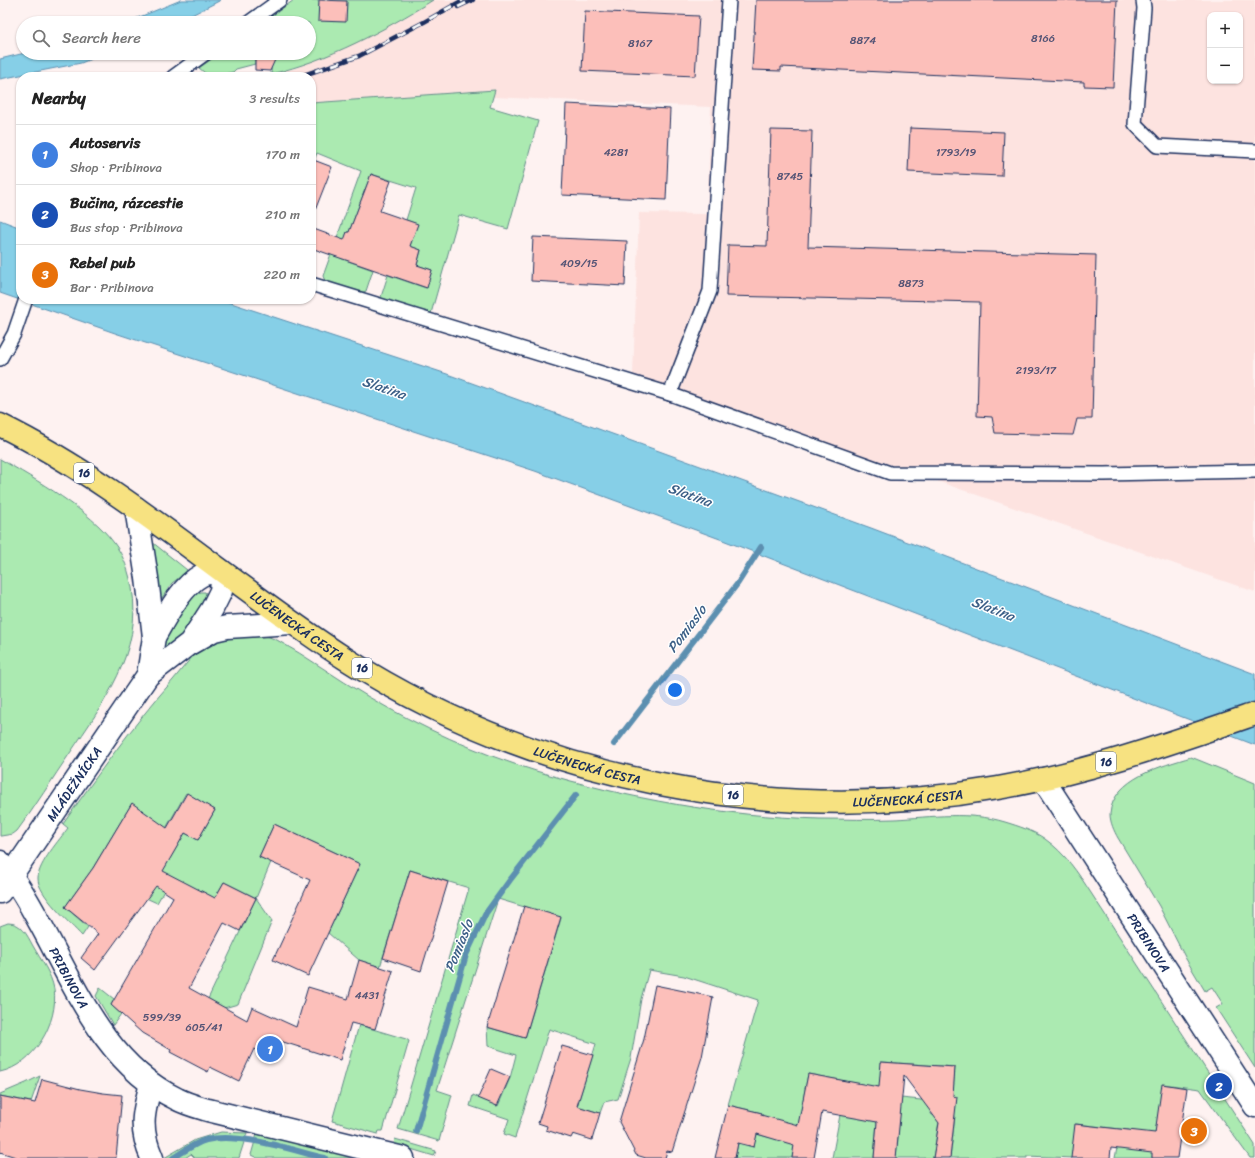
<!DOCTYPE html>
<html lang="en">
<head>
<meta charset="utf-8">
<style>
	:root { --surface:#fff; --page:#f2f2f2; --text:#222; --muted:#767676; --line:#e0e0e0; --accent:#1a73e8 }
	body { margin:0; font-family:Sriracha,sans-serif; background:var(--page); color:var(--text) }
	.controls { position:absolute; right:12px; top:12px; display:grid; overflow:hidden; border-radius:8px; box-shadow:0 1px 3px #0004 }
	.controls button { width:36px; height:36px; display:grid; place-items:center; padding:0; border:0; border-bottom:1px solid var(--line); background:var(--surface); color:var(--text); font:20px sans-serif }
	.you { position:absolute; left:675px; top:690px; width:14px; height:14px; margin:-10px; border:3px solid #fff; border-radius:50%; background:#1a73e8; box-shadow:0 0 0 6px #1a73e833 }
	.badge { display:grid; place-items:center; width:26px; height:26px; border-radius:50%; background:var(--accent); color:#fff; font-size:13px; font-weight:700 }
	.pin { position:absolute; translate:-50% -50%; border:2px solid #fff; box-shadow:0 1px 4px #0006 }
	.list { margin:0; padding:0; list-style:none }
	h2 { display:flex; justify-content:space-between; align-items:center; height:52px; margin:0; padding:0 16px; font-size:17px }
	h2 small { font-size:13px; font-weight:400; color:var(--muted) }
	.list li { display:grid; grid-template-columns:26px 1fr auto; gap:12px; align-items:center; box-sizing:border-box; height:60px; padding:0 16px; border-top:1px solid var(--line) }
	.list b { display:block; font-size:15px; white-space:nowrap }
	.list p { margin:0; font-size:13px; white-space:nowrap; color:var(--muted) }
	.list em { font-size:13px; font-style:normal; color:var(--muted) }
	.icon { flex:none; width:22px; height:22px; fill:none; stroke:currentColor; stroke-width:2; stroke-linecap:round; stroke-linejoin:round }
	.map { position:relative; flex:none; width:1255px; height:1158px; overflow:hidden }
	.search { position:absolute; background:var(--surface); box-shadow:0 1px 3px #0004; left:16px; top:16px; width:300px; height:44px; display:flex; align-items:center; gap:10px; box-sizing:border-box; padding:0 14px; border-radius:22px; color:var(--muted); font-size:15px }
	.panel { position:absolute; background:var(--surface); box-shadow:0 1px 3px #0004; left:16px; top:72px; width:300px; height:232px; border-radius:16px }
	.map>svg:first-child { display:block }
</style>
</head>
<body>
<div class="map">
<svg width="1255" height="1158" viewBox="0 0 1255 1158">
	<rect width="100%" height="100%" fill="#fef2f1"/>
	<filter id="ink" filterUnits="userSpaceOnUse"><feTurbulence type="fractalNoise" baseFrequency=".025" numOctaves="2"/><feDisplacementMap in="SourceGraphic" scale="8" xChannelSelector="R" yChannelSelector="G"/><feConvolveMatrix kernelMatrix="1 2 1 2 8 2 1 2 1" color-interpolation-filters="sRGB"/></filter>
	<g filter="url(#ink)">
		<path fill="#fde3e0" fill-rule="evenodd" d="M433,0h822v592l-622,-217 6,-162 68,1 4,-107 -218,-10 1,-7 -183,13v-26h-54l36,-8 49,-20 65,-33zM1210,15h30v66h-30z"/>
		<g fill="#abeab1" stroke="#638c88">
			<path d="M294,0h139c-50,31 -104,60 -162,74l1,-19h28l1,-2h8v-30h-47z"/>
			<polygon points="220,53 255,53 255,64 236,69 233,72 210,77 199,68"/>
			<polygon points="495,90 490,107 538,121 508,229 459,215 430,317 384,301 381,297 388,275 426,288 432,270 417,265 421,250 410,246 417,224 406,220 416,188 371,174 349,232 347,232 340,258 373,270 366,291 361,293 325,281 323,276 361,171 317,153 311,168 311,103"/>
			<path d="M0,459c35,20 91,52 114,84 10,13 15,29 18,45 11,63 -29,116 -62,165 -18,26 -34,53 -53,78l-4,3 -12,2h-1z"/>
			<polygon points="147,538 187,570 187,572 172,583 162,598 160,597"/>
			<path d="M201,592h4l2,3 -13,26 -19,22 -17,12c8,-18 24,-56 43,-63z"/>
			<path d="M257,635l12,2 8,3c31,17 59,38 90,56 53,31 110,57 169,75 93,28 187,45 284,48 25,0 50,1 75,0 37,-2 74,-8 110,3 13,4 29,9 40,17 20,14 33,34 46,54l164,252v13h-5l-50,-69 -37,-5 -11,74h-37l2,-10 12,-18 -53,-6 -4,34 -45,-2v2h-77l5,-42h-4l4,-49 -73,-5 -8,96h-42l8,-43 30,-29 -62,-12 -16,84h-57l3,-15 15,4 4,-13 11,3 -6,-24 -34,-8 30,-105 -74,-24 -35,-6 -8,29 -10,59 -13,41 -14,3 -4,11 -23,-7 19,-62 -47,-15 -34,109 -11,-4 5,-15 -39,-13 3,-11 25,11 12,-28 6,-23 -28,-9 -1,-19 38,11 36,-120 -63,-19 -61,191 15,5 -13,46 -41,-12 71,-241 -59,-18 -30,97 -21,-7 -31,-27 32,-69 -86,-40 -15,33 12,5 -15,36 16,23 -34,83 -14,4 -16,-9 48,-101 -32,-16 -9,16 -50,-9 -8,14 -11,-5 39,-65 13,7 17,-30 -29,-17 -47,83 -7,-73 -39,65 -28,39 23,20 -6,9c-11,-12 -45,-42 -44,-58 0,-14 22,-39 30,-50l-5,-4c35,-50 70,-99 110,-144 11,-13 21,-28 36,-37 14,-8 33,-7 48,-8z"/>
			<path d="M1191,757l64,26v285l-39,-60 7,-4 -11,-17 -7,4 -19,-32 -27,-53 -41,-68c-4,-7 -8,-16 -8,-24 3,-36 52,-48 81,-57z"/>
			<path d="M8,923c14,0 19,12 25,23 8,14 18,27 21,43 5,33 -20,76 -54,83v-146z"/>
			<polygon points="100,988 114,999 111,1005 121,1014 113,1025 96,996"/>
			<polygon points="359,1025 406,1039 409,1041 383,1131 379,1131 378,1134 332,1121"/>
			<polygon points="40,1076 31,1102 0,1096 0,1094 26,1083"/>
			<polygon points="901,1098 931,1101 930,1112 932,1115 940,1115 933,1158 896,1158"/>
			<polygon points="221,1132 247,1133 239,1158 195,1158 191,1154 185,1158 164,1158 195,1140"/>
			<polygon points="257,1134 362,1158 257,1158 251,1155"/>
			<polygon points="395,1139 436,1151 434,1156 394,1144"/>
		</g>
		<g fill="#86cfe7" stroke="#5b8fb0">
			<polygon points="181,0 221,0 176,23 125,23"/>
			<polygon points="25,53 106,53 81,63 0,79 0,59"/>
			<polygon points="0,220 21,228 21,299 219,299 447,374 871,528 1255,674 1255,745 720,539 535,471 115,333 0,293"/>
		</g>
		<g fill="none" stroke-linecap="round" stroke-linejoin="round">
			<g stroke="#5b8fb0" stroke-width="6">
				<polyline points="614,744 738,583 761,547"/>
				<polyline points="416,1131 466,955 486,913 510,880 576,795"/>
				<path d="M173,1158c10,-6 22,-15 33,-18 33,-8 85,10 119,18"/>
			</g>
		</g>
		<g fill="#fcbfba" stroke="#1b2f5e">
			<polygon points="319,0 347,1 346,22 318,21"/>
			<polygon points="756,0 1117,0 1113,87 1084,86 1084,82 781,67 781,71 752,70"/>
			<polygon points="585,11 699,16 695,76 582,71"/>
			<polygon points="255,53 278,53 270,71 255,70"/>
			<polygon points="566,104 670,109 666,200 562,195"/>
			<polygon points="910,128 1004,132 1002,176 908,172"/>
			<polygon points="771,130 812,131 808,247 1096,255 1092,419 1077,419 1073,435 995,433 992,417 977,416 980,302 726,296 728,245 767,246"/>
			<polygon points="311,159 332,167 312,218 311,218"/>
			<polygon points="371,174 391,181 380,211 418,224 410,246 421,250 417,265 432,270 427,288 311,248 311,228 344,240 347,232 349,232"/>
			<polygon points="533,237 627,241 625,286 531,281"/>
			<polygon points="187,793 215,810 198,840 185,833 163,871 215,898 224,882 256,898 240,931 224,923 189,988 247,1020 252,1007 296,1027 308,987 348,999 359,960 393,971 375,1029 351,1023 340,1060 277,1040 270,1056 254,1049 239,1081 210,1067 208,1072 170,1052 171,1050 142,1033 111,1005 173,897 156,886 95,970 81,958 98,934 65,907 93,868 132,803 167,828"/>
			<polygon points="274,824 360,864 308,976 273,960 310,880 259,857"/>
			<polygon points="410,870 448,882 421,971 383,958"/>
			<polygon points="524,906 561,917 525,1038 487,1027"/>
			<polygon points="655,985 713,997 702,1057 672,1152 667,1151 665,1158 646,1158 636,1155 619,1122 644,1039"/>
			<polygon points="562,1046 593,1055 577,1106 600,1113 592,1140 573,1134 571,1138 546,1130 547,1126 538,1123"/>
			<polygon points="881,1062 955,1067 953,1096 957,1097 950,1158 933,1158 939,1123 904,1076 896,1158 874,1158 877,1122 822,1112 814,1158 792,1158 794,1145 757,1134 754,1147 738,1143 735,1158 715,1158 728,1105 762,1113 761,1115 798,1125 808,1074 879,1087"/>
			<polygon points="491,1069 510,1077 497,1106 478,1098"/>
			<polygon points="42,1079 80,1089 103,1093 122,1095 116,1158 19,1158 0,1152 0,1096 35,1103"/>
			<polygon points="1162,1084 1187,1088 1177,1158 1152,1158 1152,1153 1111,1148 1110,1158 1071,1158 1075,1124 1155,1133"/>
		</g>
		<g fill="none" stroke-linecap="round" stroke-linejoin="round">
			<defs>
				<g id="service">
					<polyline points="1143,0 1144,8 1135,124 1157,146 1255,151"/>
					<polyline points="248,23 280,0"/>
					<polyline points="173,77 206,53"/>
					<polyline points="311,284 670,394 890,473 1104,474 1255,471"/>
					<polyline points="0,359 14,334 26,299"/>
					<polyline points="670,394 710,291 729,0"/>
				</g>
				<g id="minor">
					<path id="s1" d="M1043,779l212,327"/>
					<path id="s2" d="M0,862c17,19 29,41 41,63 35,64 66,141 136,174 9,5 21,8 31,11l195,48"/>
					<path d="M151,1084c-8,29 -12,45 1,74"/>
				</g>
				<g id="tertiary">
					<polyline points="136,508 147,578 154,637 148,675"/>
					<polyline points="191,643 214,630 227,627 292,623"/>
					<path id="s3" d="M0,892l148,-217 42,-32 22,-34 9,-18 1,-10 -2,-11c-6,2 -13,3 -18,5 -21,11 -37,43 -48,62"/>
				</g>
				<g id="primary">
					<path id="s4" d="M0,425c126,62 229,159 346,234 191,122 430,168 652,129 88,-15 173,-45 257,-74"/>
				</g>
			</defs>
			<use href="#service" stroke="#1b2f5e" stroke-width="16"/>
			<use href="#minor" stroke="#1b2f5e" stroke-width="25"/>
			<use href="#tertiary" stroke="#1b2f5e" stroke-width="25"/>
			<use href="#primary" stroke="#1b2f5e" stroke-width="25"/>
			<use href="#service" stroke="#fff" stroke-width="13"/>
			<use href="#minor" stroke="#fff" stroke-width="22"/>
			<use href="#tertiary" stroke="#fff" stroke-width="22"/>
			<use href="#primary" stroke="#f7e281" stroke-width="22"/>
			<defs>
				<g id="rail">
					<polyline points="458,7 473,0"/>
					<polyline points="298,77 359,56 424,22 463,0"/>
				</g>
			</defs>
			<use href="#rail" stroke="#1b2f5e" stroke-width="4.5"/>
			<use href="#rail" stroke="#fff" stroke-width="3" stroke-dasharray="9" stroke-linecap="butt"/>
		</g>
	</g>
	<g text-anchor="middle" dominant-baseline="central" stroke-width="3" stroke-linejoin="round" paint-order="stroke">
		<g font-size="11" fill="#535375">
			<text x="1043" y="38">8166</text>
			<text x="863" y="40">8874</text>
			<text x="640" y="43">8167</text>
			<text x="616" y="152">4281</text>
			<text x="956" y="152">1793/19</text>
			<text x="790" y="176">8745</text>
			<text x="579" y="263">409/15</text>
			<text x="911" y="283">8873</text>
			<text x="1036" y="370">2193/17</text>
			<text x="367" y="995">4431</text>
			<text x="162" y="1017">599/39</text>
			<text x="204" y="1027">605/41</text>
		</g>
		<g fill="#fff" stroke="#5f6d8e" stroke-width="1">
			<rect x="74" y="463" width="20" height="20" rx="3"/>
			<rect x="352" y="658" width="20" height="20" rx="3"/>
			<rect x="1096" y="752" width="20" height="20" rx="3"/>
			<rect x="723" y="785" width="20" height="20" rx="3"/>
		</g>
		<g font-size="12" font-weight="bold" fill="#1b2f5e">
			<text x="84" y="473">16</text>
			<text x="362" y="668">16</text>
			<text x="1106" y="762">16</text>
			<text x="733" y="795">16</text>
		</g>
		<g font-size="13" fill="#1b2f5e" stroke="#fff">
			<text stroke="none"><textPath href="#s4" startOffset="359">LUČENECKÁ CESTA</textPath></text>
			<text stroke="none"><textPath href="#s4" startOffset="683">LUČENECKÁ CESTA</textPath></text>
			<text stroke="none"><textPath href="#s3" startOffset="131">MLÁDEŽNÍCKA</textPath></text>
			<text stroke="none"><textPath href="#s4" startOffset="1007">LUČENECKÁ CESTA</textPath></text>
			<text stroke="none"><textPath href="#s1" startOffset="195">PRIBINOVA</textPath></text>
			<text stroke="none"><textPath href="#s2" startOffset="135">PRIBINOVA</textPath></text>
		</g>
		<g font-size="14" font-style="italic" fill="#3b5f87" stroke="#fff">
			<text transform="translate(384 388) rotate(19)">Slatina</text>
			<text transform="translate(690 495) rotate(20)">Slatina</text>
			<text transform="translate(993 609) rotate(21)">Slatina</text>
			<text transform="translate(687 629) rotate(-53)">Pomiaslo</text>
			<text transform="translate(459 946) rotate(-68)">Pomiaslo</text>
		</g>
	</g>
</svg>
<div class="controls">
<button>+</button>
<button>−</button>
</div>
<div class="you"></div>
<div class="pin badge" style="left:270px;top:1049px;background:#3f7fe0">1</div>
<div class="pin badge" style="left:1219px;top:1086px;background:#1a4fb4">2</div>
<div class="pin badge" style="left:1194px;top:1131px;background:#e8710a">3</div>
<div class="search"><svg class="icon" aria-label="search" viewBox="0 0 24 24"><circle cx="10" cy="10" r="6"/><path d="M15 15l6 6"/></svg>Search here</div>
<section class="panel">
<h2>Nearby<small>3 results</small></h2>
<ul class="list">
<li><span class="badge" style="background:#3f7fe0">1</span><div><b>Autoservis</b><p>Shop · Pribinova</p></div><em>170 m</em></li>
<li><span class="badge" style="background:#1a4fb4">2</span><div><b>Bučina, rázcestie</b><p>Bus stop · Pribinova</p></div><em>210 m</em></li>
<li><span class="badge" style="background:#e8710a">3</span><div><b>Rebel pub</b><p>Bar · Pribinova</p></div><em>220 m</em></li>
</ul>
</section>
</div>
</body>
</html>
